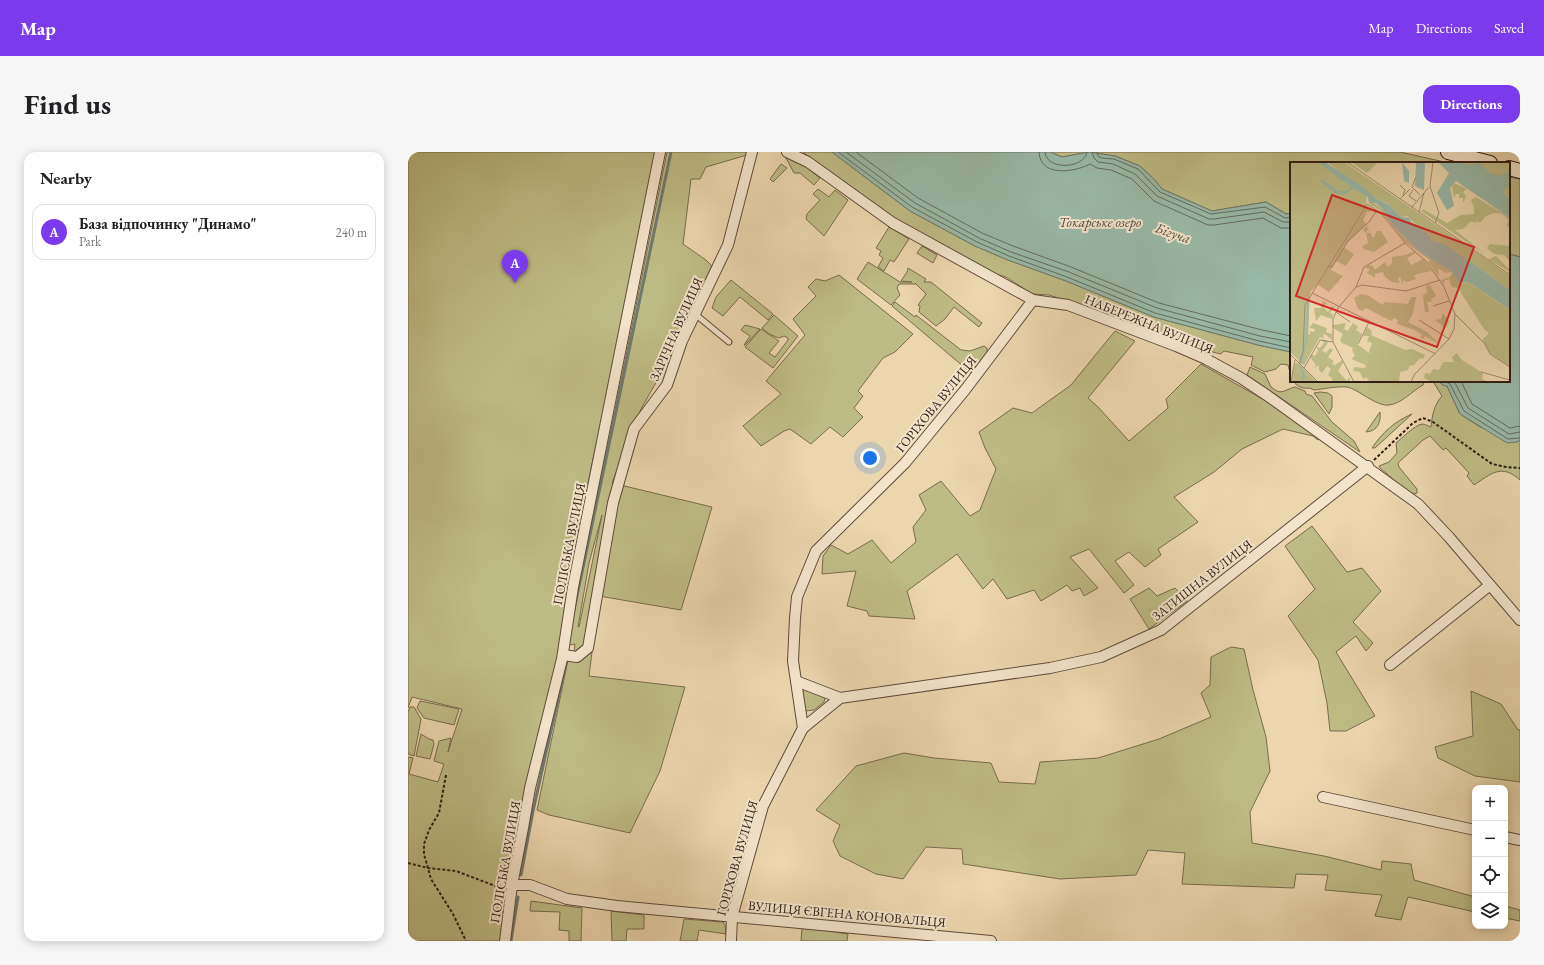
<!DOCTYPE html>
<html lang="en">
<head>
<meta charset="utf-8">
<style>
	:root { --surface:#fff; --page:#f6f6f6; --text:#202124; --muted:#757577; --line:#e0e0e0; --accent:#7c3aed }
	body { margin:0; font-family:"EB Garamond",serif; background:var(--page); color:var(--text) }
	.controls { position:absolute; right:12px; bottom:12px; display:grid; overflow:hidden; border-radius:8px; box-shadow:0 2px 10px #0003 }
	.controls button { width:36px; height:36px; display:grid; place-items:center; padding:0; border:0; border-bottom:1px solid var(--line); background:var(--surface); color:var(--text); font:20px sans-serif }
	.you { position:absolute; left:462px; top:306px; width:14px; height:14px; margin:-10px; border:3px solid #fff; border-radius:50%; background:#1a73e8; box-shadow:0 0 0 6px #1a73e833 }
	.badge { display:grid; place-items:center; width:26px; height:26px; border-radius:50%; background:var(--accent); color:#fff; font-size:13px; font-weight:700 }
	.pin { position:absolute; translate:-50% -33px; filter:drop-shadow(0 1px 2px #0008) }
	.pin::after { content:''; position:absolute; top:21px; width:14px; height:12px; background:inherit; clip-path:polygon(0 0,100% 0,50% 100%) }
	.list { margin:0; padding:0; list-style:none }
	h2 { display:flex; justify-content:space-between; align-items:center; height:52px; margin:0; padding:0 16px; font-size:17px }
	h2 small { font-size:13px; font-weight:400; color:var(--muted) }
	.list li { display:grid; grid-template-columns:26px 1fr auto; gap:12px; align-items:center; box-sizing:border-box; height:56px; margin:0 8px 8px; padding:0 8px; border:1px solid var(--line); border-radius:12px }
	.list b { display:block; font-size:15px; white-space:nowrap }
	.list p { margin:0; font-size:13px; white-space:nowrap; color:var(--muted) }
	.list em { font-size:13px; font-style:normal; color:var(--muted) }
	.icon { flex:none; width:22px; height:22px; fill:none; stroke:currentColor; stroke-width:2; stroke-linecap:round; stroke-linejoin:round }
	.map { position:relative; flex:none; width:1112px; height:789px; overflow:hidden; border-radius:12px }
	header { display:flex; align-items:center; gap:24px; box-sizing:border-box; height:56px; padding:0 20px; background:var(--accent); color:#fff }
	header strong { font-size:19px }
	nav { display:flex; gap:22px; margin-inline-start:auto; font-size:14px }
	.intro { display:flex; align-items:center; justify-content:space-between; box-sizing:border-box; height:96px; padding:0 24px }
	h1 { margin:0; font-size:28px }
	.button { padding:10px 18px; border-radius:12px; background:var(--accent); color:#fff; font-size:14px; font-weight:700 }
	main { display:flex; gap:24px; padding:0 24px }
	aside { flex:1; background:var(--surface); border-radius:12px; box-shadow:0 2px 10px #0003 }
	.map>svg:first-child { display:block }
</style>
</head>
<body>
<header>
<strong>Map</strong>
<nav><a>Map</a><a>Directions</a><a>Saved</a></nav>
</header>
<div class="intro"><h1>Find us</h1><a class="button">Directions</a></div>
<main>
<aside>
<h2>Nearby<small></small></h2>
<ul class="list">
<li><span class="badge">A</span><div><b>База відпочинку &quot;Динамо&quot;</b><p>Park</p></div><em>240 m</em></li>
</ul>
</aside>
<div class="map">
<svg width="1112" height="789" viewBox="0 0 1112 789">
	<rect width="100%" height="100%" fill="#ecd6ae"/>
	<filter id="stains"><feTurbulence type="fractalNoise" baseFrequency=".005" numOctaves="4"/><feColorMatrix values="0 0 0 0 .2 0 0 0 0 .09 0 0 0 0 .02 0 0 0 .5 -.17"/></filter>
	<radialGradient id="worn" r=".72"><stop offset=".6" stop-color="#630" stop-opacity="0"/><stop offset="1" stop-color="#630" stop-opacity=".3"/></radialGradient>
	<g fill="#bebc86" stroke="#786c4e" fill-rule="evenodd">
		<polygon points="0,0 250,0 180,331 175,337 167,405 161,419 154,478 123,659 89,730 100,789 0,789 0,605 5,606 1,622 30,630 36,612 26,609 31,589 43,586 40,600 54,557 4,545 0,556"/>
		<path d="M259,0h80v3l-41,12 -6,12h-9l-8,65 23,16 6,6 -24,55 -22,44 -25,44 -29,74 100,24 -31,103 -82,-14 -10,80 96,11 -25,84 -30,62 -81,-18 -12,-5 31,-150h5l2,-16 -4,1 -4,-4 27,-138 5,-13zM194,363l-23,112h-1l11,-64z"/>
		<polygon points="395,0 424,0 502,59 567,94 600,108 658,129 746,165 850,193 883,200 883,224 880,213 873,212 868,217 857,220 843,213 845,205 816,199 813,202 800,199 723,170 641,143 624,142 598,125 578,119 493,72 442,36"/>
		<polygon points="642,0 992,0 1041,11 883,11 883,61 878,62 858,50 804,59 754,37 746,27 732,14 707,4 681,0 654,5"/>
		<polygon points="378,6 389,8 412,26 406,33 392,21 386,21"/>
		<polygon points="373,12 379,16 365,30 362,27"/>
		<polygon points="1101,25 1112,27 1112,105 1101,102"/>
		<polygon points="410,37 421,45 427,38 440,48 416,84 398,67 399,62 412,48 405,42"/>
		<polygon points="481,75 501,87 486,110 482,108 476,119 470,115 475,106 471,103 473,99 468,96"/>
		<polygon points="514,94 529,103 525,111 509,101"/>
		<polygon points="460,110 492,130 504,130 493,129 499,120 500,116 518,127 516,130 523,130 574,171 571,175 546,155 537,167 528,174 511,160 512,154 510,153 518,142 508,132 491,132 489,136 492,143 483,153 449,127"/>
		<polygon points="431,123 505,182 487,200 475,206 450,239 455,244 446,256 455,265 435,285 422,275 403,292 382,277 376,279 353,294 335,274 373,242 358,229 397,183 385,167 408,144 400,135 408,127 417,129"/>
		<polygon points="323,128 365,162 360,168 332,145 315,164 304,156 308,145"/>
		<polygon points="487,150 507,165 508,163 553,198 562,199 576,194 579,196 579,200 563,221 484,154"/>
		<polygon points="366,163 390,184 365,216 337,195 353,177 371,189 361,201 367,205 380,188 380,186 376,184 371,186 361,182 354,176"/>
		<polygon points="337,173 352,177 337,193 336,193 342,184 333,178"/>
		<polygon points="707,179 727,189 680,246 690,255 721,289 760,256 758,247 793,212 872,257 912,283 910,288 905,284 875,277 834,297 806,320 766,345 790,370 750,397 753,403 737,415 721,400 707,409 726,433 716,441 681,397 662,405 690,436 676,444 672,436 664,439 659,433 633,449 626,438 599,447 585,427 575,437 549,402 499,439 507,467 461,464 459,459 439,454 448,419 414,422 415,404 423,393 440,402 464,388 483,411 508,390 505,375 518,358 511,343 533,329 562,364 572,358 588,317 577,296 571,280 605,256 624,261 663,233"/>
		<path d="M842,215l15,7 6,13c2,1 4,3 6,4 5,3 12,-3 18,-4l10,4 1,3 6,2 20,26 22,19 6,11 -113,-77z"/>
		<path d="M885,229h131l-1,4c-11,6 -22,19 -34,20 -12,2 -31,-16 -42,-18 -10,-1 -23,2 -33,3l-4,-2c-6,1 -13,-1 -17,-7z"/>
		<path d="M1023,229h7l5,4 4,1 13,28 20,13 37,15 3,-2v40c-19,-17 -29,-6 -46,5l-7,-9 2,-3 -23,-25 -3,2 -13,-14 -7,4 -25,23 1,4 18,22v4l-3,1 -7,-3 -27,-23 -1,-2 10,-4 8,-9 -1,-10c5,-4 19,-18 26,-19 3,0 6,2 9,3 1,-11 3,-22 11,-31l-8,-13z"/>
		<polygon points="912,240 920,241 924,244 924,255 921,262 906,241"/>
		<path d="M972,260c1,10 -2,19 -14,20z"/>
		<path d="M1004,262l-37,34h-3c11,-16 22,-26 40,-34z"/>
		<polygon points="904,374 939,420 954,416 973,439 945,470 965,491 958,499 948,484 928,500 967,564 938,579 922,579 919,551 910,508 880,464 907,437 877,394"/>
		<polygon points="741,436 749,444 767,436 779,449 741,477 722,447"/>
		<polygon points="823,495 836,497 845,538 858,585 862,619 842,660 844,691 916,704 973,718 974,709 1003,712 1006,728 1067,745 1067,760 1000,745 993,768 967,764 974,743 917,738 920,723 888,722 886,736 774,732 777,701 740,698 728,723 652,727 555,712 554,697 518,695 495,727 468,722 432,704 425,689 432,673 408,658 448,614 496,601 526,606 583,611 591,630 627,632 632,610 690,606 751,587 803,565 793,541 802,533 803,505"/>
		<polygon points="396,537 415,542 417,546 416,550 406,558 398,559 395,557 393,541"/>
		<polygon points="1063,539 1093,552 1110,578 1112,578 1112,630 1067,624 1030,606 1027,595 1065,584"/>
		<polygon points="12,549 51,557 46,573 16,566 9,556"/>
		<polygon points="2,555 6,555 13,567 6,604 0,602 0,560"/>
		<polygon points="13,582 21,587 25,588 26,592 22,607 8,604"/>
		<polygon points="123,749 174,756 173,789 161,789 161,779 151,778 152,760 122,759"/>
		<polygon points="1097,754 1112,758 1112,769 1097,766"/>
		<polygon points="203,759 236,763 236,777 219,777 218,789 204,789"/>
		<polygon points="276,767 315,770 317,773 318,782 291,778 289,789 272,789"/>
		<polygon points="394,775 440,782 439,789 393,789"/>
	</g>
	<g fill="#99b9a7" stroke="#6f7b6d">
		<polygon points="424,0 642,0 654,5 681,0 707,4 732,14 746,27 754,37 804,59 858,50 878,62 883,61 883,200 850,193 746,165 658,129 600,108 567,94 502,59"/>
		<polygon points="1101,102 1112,105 1112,288 1109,290 1099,291 1052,262 1039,234 1035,233 1030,229 1101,229"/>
	</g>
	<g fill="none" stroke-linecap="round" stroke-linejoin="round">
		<g stroke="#656b5e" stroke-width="1">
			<polyline points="430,0 504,55 569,90 601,104 659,125 747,161 851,189 883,196"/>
			<polyline points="438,0 507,51 571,86 603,100 661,120 749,156 852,184 883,190"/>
			<polyline points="448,0 510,46 574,81 605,94 663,115 751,151 854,178 883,184"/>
			<path d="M631,0c1,26 36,20 51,12l7,4 14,2 21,9 22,22 54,24h6l49,-7 18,10h10"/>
			<path d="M637,0c1,19 40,17 42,0"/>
			<polyline points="684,0 686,6 690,10 705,12 727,22 749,44 801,67 806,67 856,60 875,70 883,70"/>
			<polyline points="689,0 690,4 693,6 706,7 730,17 752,40 803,62 857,55 877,66 883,65"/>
			<polyline points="1036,229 1042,232 1056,259 1100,287 1112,286"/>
			<polyline points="1046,229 1060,256 1101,282 1112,280"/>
			<polyline points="1053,229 1064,252 1102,276 1112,274"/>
		</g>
		<g stroke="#6f7b6d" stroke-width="3">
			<polyline points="166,458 263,0"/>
			<polyline points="113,723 125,659 158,512"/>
			<polyline points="103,789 110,745"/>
		</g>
		<defs>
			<polyline id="lane" points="287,162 321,190"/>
			<g id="street">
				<polyline points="379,0 400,10 485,71 625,148 660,153 768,194 798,207 833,226 860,244 1010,352 1041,385 1112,468"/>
				<polyline points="155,503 169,505 180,496 205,351 226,277 259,233 274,189 320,93 344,0"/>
				<polyline points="982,513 1082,433"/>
				<polyline points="388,529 432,546"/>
				<polyline points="395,576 432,546 642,516 693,505 753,478 960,314"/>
				<polyline points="915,645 1067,678"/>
				<polyline points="1097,685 1112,688"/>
				<polyline points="104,733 122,733 159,747 209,754 583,789"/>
				<polyline points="97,789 104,733 115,676 122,636 154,507 165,435 252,0"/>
				<polyline points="323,789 324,765 355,654 395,576 385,509 387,466 389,445 408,399 497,311 557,238 625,148"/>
			</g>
			<g id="secondary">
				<polyline points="1040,0 1082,11"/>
				<polyline points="1101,16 1112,19"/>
			</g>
		</defs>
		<use href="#lane" stroke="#604b3b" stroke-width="7"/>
		<use href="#street" stroke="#604b3b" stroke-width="12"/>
		<use href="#secondary" stroke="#311d15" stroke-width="16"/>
		<g stroke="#311d15" stroke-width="2" stroke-dasharray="3 2" stroke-linecap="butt">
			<polyline points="966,308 1005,271 1015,266 1025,270 1084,312 1098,315 1112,316"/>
			<polyline points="38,623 31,661 21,678 16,692 16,702 23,727 45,762 58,789"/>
			<polyline points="0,711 20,716 48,719 90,735 93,734"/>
		</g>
		<use href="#lane" stroke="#f3e4ca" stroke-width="5"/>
		<use href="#street" stroke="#f3e4ca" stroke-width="10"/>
		<use href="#secondary" stroke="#f3e4ca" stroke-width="14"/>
	</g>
	<g text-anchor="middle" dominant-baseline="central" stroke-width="4" stroke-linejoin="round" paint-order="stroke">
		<g font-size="13" fill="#311d15" stroke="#f3e4ca">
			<text transform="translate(741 172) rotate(22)">НАБЕРЕЖНА ВУЛИЦЯ</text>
			<text transform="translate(268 177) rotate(-66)">ЗАРІЧНА ВУЛИЦЯ</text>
			<text transform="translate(528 252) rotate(-51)">ГОРІХОВА ВУЛИЦЯ</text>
			<text transform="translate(161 392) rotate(-79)">ПОЛІСЬКА ВУЛИЦЯ</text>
			<text transform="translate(794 428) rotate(-38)">ЗАТИШНА ВУЛИЦЯ</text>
			<text transform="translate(329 706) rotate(-74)">ГОРІХОВА ВУЛИЦЯ</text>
			<text transform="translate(97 710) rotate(-80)">ПОЛІСЬКА ВУЛИЦЯ</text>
			<text transform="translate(439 762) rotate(5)">ВУЛИЦЯ ЄВГЕНА КОНОВАЛЬЦЯ</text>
		</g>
		<g font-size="14" font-style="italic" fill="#504c41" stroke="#f3e4ca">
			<text x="692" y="70">Токарське озеро</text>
			<text transform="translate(765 81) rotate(19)">Бігуча</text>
		</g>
	</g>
	<g transform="translate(882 10)">
		<rect width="220" height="220" fill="#ecd6ae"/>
		<path d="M0,0h27l50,34 -1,8 -49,81 -7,7 -2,42h3l-2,-3 5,1 1,-3 -6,-1 4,-5 14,5 -1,4 6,2v6l-6,-5 -3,-1 1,5 -4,-2 -16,28 -14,-13zM37,0h17l143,98 23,16v14l-64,-45 -14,-5 -25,-24 -6,1 -14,-14 -12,-5zM61,0h27l-11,11zM166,0h54v38l-4,-3zM164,21l13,6 -4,3 3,4 -3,7v-5h-4v-4h-3l-2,4 -2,-11zM186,35l34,21v9l-4,-1 3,-6 -7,-6 -8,-1 -8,3 -5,6h-4l2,-8 -3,9 -5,-2 -8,8 -8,1 31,25 -65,-44 2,-2 24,14 14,-8 13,-1v-6l-3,-8zM82,40l10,6 18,25 19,18 33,21 8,12 9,-2 37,26 4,-1v60l-19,-13 -9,-14 7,-7 -5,-4 -26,-41 -6,-1 -3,-8 -5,2v4l-3,-5 9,-3 2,-5 -7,1 -7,-5 1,9 -10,-15 1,-2 -25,-18 -24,-31 -12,-7zM76,43l9,6 -8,1 -4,8 3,4 -23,23 11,7 -8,12 -10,-5 -5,9 12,6 -14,16 -11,-7zM77,64l6,12 4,-7h4l7,11 -14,10 -10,-3 -2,-3 6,-3 -2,-10h4l-2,-4 -2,4 -3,-3zM200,82l20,2v15l-6,-6 -10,-1 -5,-4 -2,-2zM124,89l2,2 -9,5 4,7 12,-6 11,14 -3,-2 -17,4 2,4 -9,3 -4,-2v5l-3,-8 -2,1 2,5 -8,-1 -7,-5 -2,-5 -8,2v4l-8,-5 3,-4 -5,-1 3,-3 5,1 2,4 10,-8 3,5 4,-4v-6l14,-2zM206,94l14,14v2l-22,-13zM140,123l6,11 -5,3 1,3h-5l2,10h-4l-2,-17 4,-2 -1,-7zM71,132l6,1 16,10 1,-3 24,2 3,-7h5l-3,17 -5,8 19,10 14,13 -16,-9 -2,3 -3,-2 2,-2 -7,-5 -18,-6 1,-4 -4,-2 -3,3 -25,-13 -4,3 -4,-2 -4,-11zM33,139l4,2 -4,4 5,5 4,-6 4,3 -3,-1 -3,5 3,2 -1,4 -11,-4 -5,6 -2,-13h7zM153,151l6,8 -3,7 -11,-8 6,-1zM56,161l-2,6 4,2 5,-8 5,4 -2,3 6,4 -5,10 15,11 -3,-3 3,-9 -5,-2 2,-5h-6l4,-9 5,4 -1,4 34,15 7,-1 13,6 -2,4 -3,-1 -6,7 -5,1 -1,4 -8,2 -1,10h-29l-4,-5 -3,2 -3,-7 -7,-1 1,-4 11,1 1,-3 -15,-6 4,-3 -3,-6 1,-2 -11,-5 -2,-3 3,-6 -10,-6v-3zM31,177l8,2 -7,10 4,2 4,-5 3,2 -5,7 6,4 -2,3 3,1 7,-5 1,3 -5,8 9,10 3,-4v5h-18v-4l-4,-3 3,-6 -4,-3 -5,7 -3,-3v-5l-5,3 2,-3 -6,-8 1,-3 4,2 3,-6 -2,-3 4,1 4,-5zM167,191l5,7 21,13 -1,6 7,3h-57l-8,-4 1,-5 5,1 3,-5 6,1 4,-8h11l-2,-5zM8,201l19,19h-25l2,-18z" fill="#bebc86"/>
		<path d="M27,0h8l40,26 10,10 13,6 13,13 8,1 2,4 11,6 10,12 14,5 64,45v17l-3,1 -38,-26 -10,1 -7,-11 -33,-21 -26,-25 -11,-18 -6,-5h-7l-1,-6 -15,-9 -8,6 -10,-1 -15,-12 2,-2 16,12h8l5,-4zM112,0l7,9v12l-5,-2zM126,0h9l-1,28 -9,-4zM148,0h24l4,3 13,-2 10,9 9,4 12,-4v13l-8,7 8,8v18l-54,-37 -6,7 4,18 -7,4 -10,-17 12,-20z" fill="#99b9a7"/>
		<path fill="none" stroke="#99b9a7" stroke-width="2" d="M17,172l1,-33M11,202l6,-29M11,204l3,11 -3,5"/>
		<path fill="none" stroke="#a18c71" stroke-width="1" d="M57,0l163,113M143,0l-3,24 9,27 -4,10M126,15l-4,10 8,8M110,23l5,5 -2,5M123,28l-4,6 7,5M110,37l10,-10M122,45l17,-20M129,50l5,-19M39,104l3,1 16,-26 21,-19 8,-12M66,125l6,-2 44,6 34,-11M22,131l124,61M143,144l16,-5M46,150l14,10M129,158l30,19M68,182l11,-22M0,192l28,28M9,201l4,-11 2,-47 62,-101 14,9 24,30 23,20 16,24 11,27 30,30 5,10 20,13M14,206l16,-28 13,2M191,210l29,8M1,220l4,-22M64,220l-21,-40v-23l5,-11 18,-21 8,-20 41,-24M121,220l3,-7 35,-36 5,-10 1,-15"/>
		<path fill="#d62828" fill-opacity="0.15" stroke="#d62828" stroke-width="2" d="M42,33l142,52 -37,100 -141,-51z"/>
		<rect width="220" height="220" fill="none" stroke="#311d15" stroke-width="2"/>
	</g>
	<rect width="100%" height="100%" filter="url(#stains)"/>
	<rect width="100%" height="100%" fill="url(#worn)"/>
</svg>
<div class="controls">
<button>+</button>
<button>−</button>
<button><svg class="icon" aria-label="locate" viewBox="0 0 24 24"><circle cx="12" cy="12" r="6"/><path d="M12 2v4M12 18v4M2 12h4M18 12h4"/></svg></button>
<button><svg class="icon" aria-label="layers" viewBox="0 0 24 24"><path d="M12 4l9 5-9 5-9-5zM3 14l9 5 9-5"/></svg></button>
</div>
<div class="you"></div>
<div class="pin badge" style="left:107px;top:131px">A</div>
</div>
</main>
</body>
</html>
